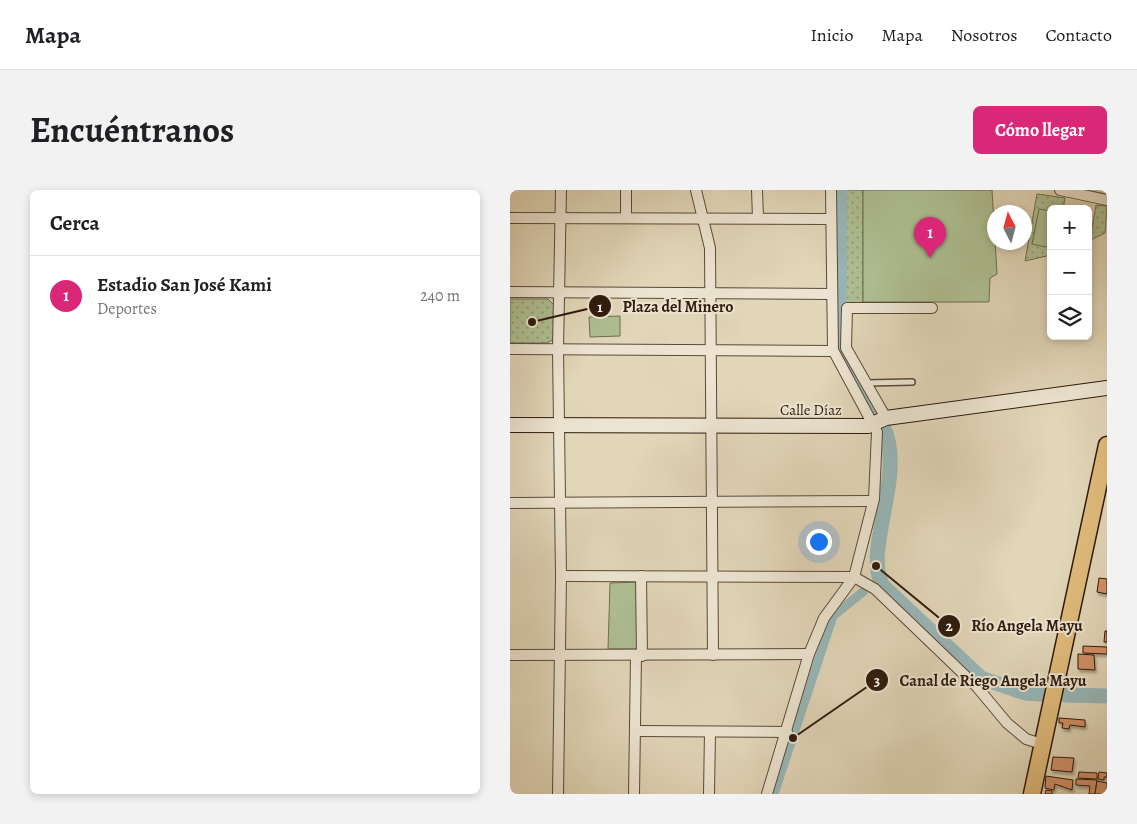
<!DOCTYPE html>
<html lang="es">
<head>
<meta charset="utf-8">
<style>
	:root { --surface:#fff; --page:#f2f2f2; --text:#202124; --muted:#757577; --line:#e0e0e0; --accent:#db2777 }
	body { margin:0; font-family:Alegreya,serif; background:var(--page); color:var(--text) }
	.controls { position:absolute; right:15px; top:15px; display:grid; overflow:hidden; border-radius:8px; box-shadow:0 2px 8px #0003 }
	.controls button { width:45px; height:45px; display:grid; place-items:center; padding:0; border:0; border-bottom:1px solid var(--line); background:var(--surface); color:var(--text); font:25px sans-serif }
	.compass { position:absolute; left:477px; top:15px; width:45px; height:45px; border-radius:50%; background:var(--surface); box-shadow:0 2px 8px #0003; rotate:354deg }
	.you { position:absolute; left:308px; top:351px; width:18px; height:18px; margin:-12px; border:4px solid #fff; border-radius:50%; background:#1a73e8; box-shadow:0 0 0 8px #1a73e833 }
	.badge { display:grid; place-items:center; width:32px; height:32px; border-radius:50%; background:var(--accent); color:#fff; font-size:16px; font-weight:700 }
	.pin { position:absolute; translate:-50% -41px; filter:drop-shadow(0 1px 2px #0008) }
	.pin::after { content:''; position:absolute; top:26px; width:18px; height:15px; background:inherit; clip-path:polygon(0 0,100% 0,50% 100%) }
	.list { margin:0; padding:0; list-style:none }
	h2 { display:flex; justify-content:space-between; align-items:center; height:65px; margin:0; padding:0 20px; font-size:21px }
	h2 small { font-size:16px; font-weight:400; color:var(--muted) }
	.list li { display:grid; grid-template-columns:32px 1fr auto; gap:15px; align-items:center; box-sizing:border-box; height:80px; padding:0 20px; border-top:1px solid var(--line) }
	.list b { display:block; font-size:19px; white-space:nowrap }
	.list p { margin:0; font-size:16px; white-space:nowrap; color:var(--muted) }
	.list em { font-size:16px; font-style:normal; color:var(--muted) }
	.icon { flex:none; width:28px; height:28px; fill:none; stroke:currentColor; stroke-width:2; stroke-linecap:round; stroke-linejoin:round }
	.map { position:relative; flex:none; width:597px; height:604px; overflow:hidden; border-radius:8px }
	header { display:flex; align-items:center; gap:30px; box-sizing:border-box; height:70px; padding:0 25px; background:var(--surface); border-bottom:1px solid var(--line) }
	header strong { font-size:24px }
	nav { display:flex; gap:28px; margin-inline-start:auto; font-size:18px }
	.intro { display:flex; align-items:center; justify-content:space-between; box-sizing:border-box; height:120px; padding:0 30px }
	h1 { margin:0; font-size:35px }
	.button { padding:12px 22px; border-radius:8px; background:var(--accent); color:#fff; font-size:18px; font-weight:700 }
	main { display:flex; gap:30px; padding:0 30px }
	aside { flex:1; background:var(--surface); border-radius:8px; box-shadow:0 2px 8px #0003 }
	.map>svg:first-child { display:block }
</style>
</head>
<body>
<header>
<strong>Mapa</strong>
<nav><a>Inicio</a><a>Mapa</a><a>Nosotros</a><a>Contacto</a></nav>
</header>
<div class="intro"><h1>Encuéntranos</h1><a class="button">Cómo llegar</a></div>
<main>
<aside>
<h2>Cerca<small></small></h2>
<ul class="list">
<li><span class="badge">1</span><div><b>Estadio San José Kami</b><p>Deportes</p></div><em>240 m</em></li>
</ul>
</aside>
<div class="map">
<svg width="597" height="604" viewBox="0 0 597 604">
	<defs>
		<pattern id="grass-dots" width="8" height="8" patternUnits="userSpaceOnUse" patternTransform="scale(1.25)"><rect width="8" height="8" fill="#aebf92"/><path d="M2 2h.1M6 6h.1" fill="none" stroke="#8e9a76" stroke-width="1.8" stroke-linecap="round"/></pattern>
		<filter id="shadow"><feDropShadow dx="1.5" dy="3" stdDeviation="1" flood-color="#0004"/></filter>
	</defs>
	<rect width="100%" height="100%" fill="#e1d6b8"/>
	<filter id="stains"><feTurbulence type="fractalNoise" baseFrequency=".004" numOctaves="4"/><feColorMatrix values="0 0 0 0 .2 0 0 0 0 .09 0 0 0 0 .02 0 0 0 .5 -.17"/></filter>
	<radialGradient id="worn" r=".72"><stop offset=".6" stop-color="#630" stop-opacity="0"/><stop offset="1" stop-color="#630" stop-opacity=".3"/></radialGradient>
	<g fill="url(#grass-dots)" stroke="#6e6d50">
		<polygon points="324,0 353,0 353,112 336,116 333,124 325,125"/>
		<polygon points="527,4 555,8 553,19 541,19 541,65 515,71"/>
		<polygon points="586,15 597,16 595,43 578,51 578,43 581,44"/>
		<polygon points="0,109 38,109 44,115 44,149 37,153 0,153"/>
	</g>
	<g fill="#aebf92" stroke="#6e6d50">
		<polygon points="353,0 482,0 487,84 480,88 479,112 353,112"/>
		<polygon points="529,19 541,21 541,58 522,54"/>
		<polygon points="110,126 110,146 80,147 79,127"/>
		<polygon points="128,392 128,459 98,459 100,393"/>
	</g>
	<g fill="none" stroke-linecap="round" stroke-linejoin="round">
		<polyline stroke="#98b7b9" stroke-width="9" points="264,604 323,426 354,401"/>
		<g stroke="#98b7b9" stroke-width="15">
			<polyline points="330,0 329,158 367,223"/>
			<path d="M373,236c24,49 -21,124 0,160l98,92 44,15 15,1"/>
			<polyline points="556,505 597,506"/>
		</g>
	</g>
	<g fill="#d39167" stroke="#2e1b0d" filter="url(#shadow)">
		<polygon points="589,388 597,389 597,404 587,402"/>
		<polygon points="595,441 597,441 597,452 594,452"/>
		<polygon points="573,456 597,457 597,464 573,463"/>
		<polygon points="568,464 584,465 585,480 568,479"/>
		<polygon points="549,528 575,530 575,537 560,535 559,539 552,538 553,533 549,533"/>
		<polygon points="543,567 564,568 562,582 541,580"/>
		<polygon points="569,582 587,583 587,589 568,588"/>
		<polygon points="589,582 597,583 597,587 594,587 594,590 588,589"/>
		<polygon points="536,586 563,590 562,600 545,594 544,600 535,598"/>
		<polygon points="566,589 587,590 585,604 579,604 580,596 566,595"/>
		<polygon points="587,591 597,593 597,604 585,604"/>
		<polygon points="536,600 542,601 542,604 535,604"/>
	</g>
	<g fill="none" stroke-linecap="round" stroke-linejoin="round">
		<defs>
			<polyline id="lane" points="357,193 402,192"/>
			<g id="street">
				<polyline points="116,0 116,28"/>
				<polyline points="186,0 200,58 203,465"/>
				<polyline points="247,0 248,28"/>
				<polyline points="550,0 597,10"/>
				<polyline points="0,28 321,29"/>
				<polyline points="0,102 322,104"/>
				<polyline points="0,159 323,161"/>
				<polyline points="376,228 336,158 337,118 422,118"/>
				<polyline points="0,313 363,311"/>
				<polyline points="51,386 344,387 365,399 467,497 497,533 516,549 532,554"/>
				<polyline points="131,386 132,466"/>
				<polyline points="0,465 299,464"/>
				<polyline points="125,541 277,542"/>
				<polyline points="48,604 51,386 48,159 51,0"/>
				<polyline points="124,604 126,466"/>
				<polyline points="199,604 200,542"/>
				<polyline points="257,604 299,464 314,428 344,387 364,309 367,242 323,160 321,0"/>
			</g>
			<polyline id="secondary" points="0,235 358,236 376,228 597,198"/>
			<polyline id="primary" points="522,604 597,255"/>
		</defs>
		<use href="#lane" stroke="#5b4a38" stroke-width="8"/>
		<use href="#street" stroke="#5b4a38" stroke-width="12"/>
		<use href="#secondary" stroke="#2e1b0d" stroke-width="16"/>
		<use href="#primary" stroke="#2e1b0d" stroke-width="19"/>
		<use href="#lane" stroke="#ece4d1" stroke-width="5"/>
		<use href="#street" stroke="#ece4d1" stroke-width="10"/>
		<use href="#secondary" stroke="#ece4d1" stroke-width="14"/>
		<use href="#primary" stroke="#e0bb7c" stroke-width="16"/>
	</g>
	<g text-anchor="middle" dominant-baseline="central" stroke-width="4" stroke-linejoin="round" paint-order="stroke">
		<g font-size="15" fill="#2e1b0d" stroke="#ece4d1">
			<text x="301" y="220">Calle Díaz</text>
		</g>
	</g>
	<path fill="none" stroke="#2e1b0d" stroke-width="2" d="M22 132L90 116M366 376L439 436M283 548L367 490"/>
	<g fill="#2e1b0d" stroke="#ece4d1" stroke-width="2">
		<circle cx="22" cy="132" r="5"/>
		<circle cx="366" cy="376" r="5"/>
		<circle cx="283" cy="548" r="5"/>
		<circle cx="90" cy="116" r="12"/>
		<circle cx="439" cy="436" r="12"/>
		<circle cx="367" cy="490" r="12"/>
	</g>
	<g font-size="15" text-anchor="middle" font-weight="bold" fill="#fff">
		<text x="90" y="122">1</text>
		<text x="439" y="441">2</text>
		<text x="367" y="496">3</text>
	</g>
	<g font-size="16" text-anchor="middle" font-weight="bold" fill="#2e1b0d" stroke="#ece4d1" stroke-width="4" stroke-linejoin="round" paint-order="stroke">
		<text x="168" y="122">Plaza del Minero</text>
		<text x="517" y="441">Río Angela Mayu</text>
		<text x="483" y="496">Canal de Riego Angela Mayu</text>
	</g>
	<rect width="100%" height="100%" filter="url(#stains)"/>
	<rect width="100%" height="100%" fill="url(#worn)"/>
</svg>
<div class="controls">
<button>+</button>
<button>−</button>
<button><svg class="icon" aria-label="layers" viewBox="0 0 24 24"><path d="M12 4l9 5-9 5-9-5zM3 14l9 5 9-5"/></svg></button>
</div>
<svg class="compass" viewBox="-18 -18 36 36"><path d="M0-13l5 13h-10z" fill="#e53935"/><path d="M0 13l5-13h-10z" fill="#757577"/></svg>
<div class="you"></div>
<div class="pin badge" style="left:420px;top:68px">1</div>
</div>
</main>
</body>
</html>
